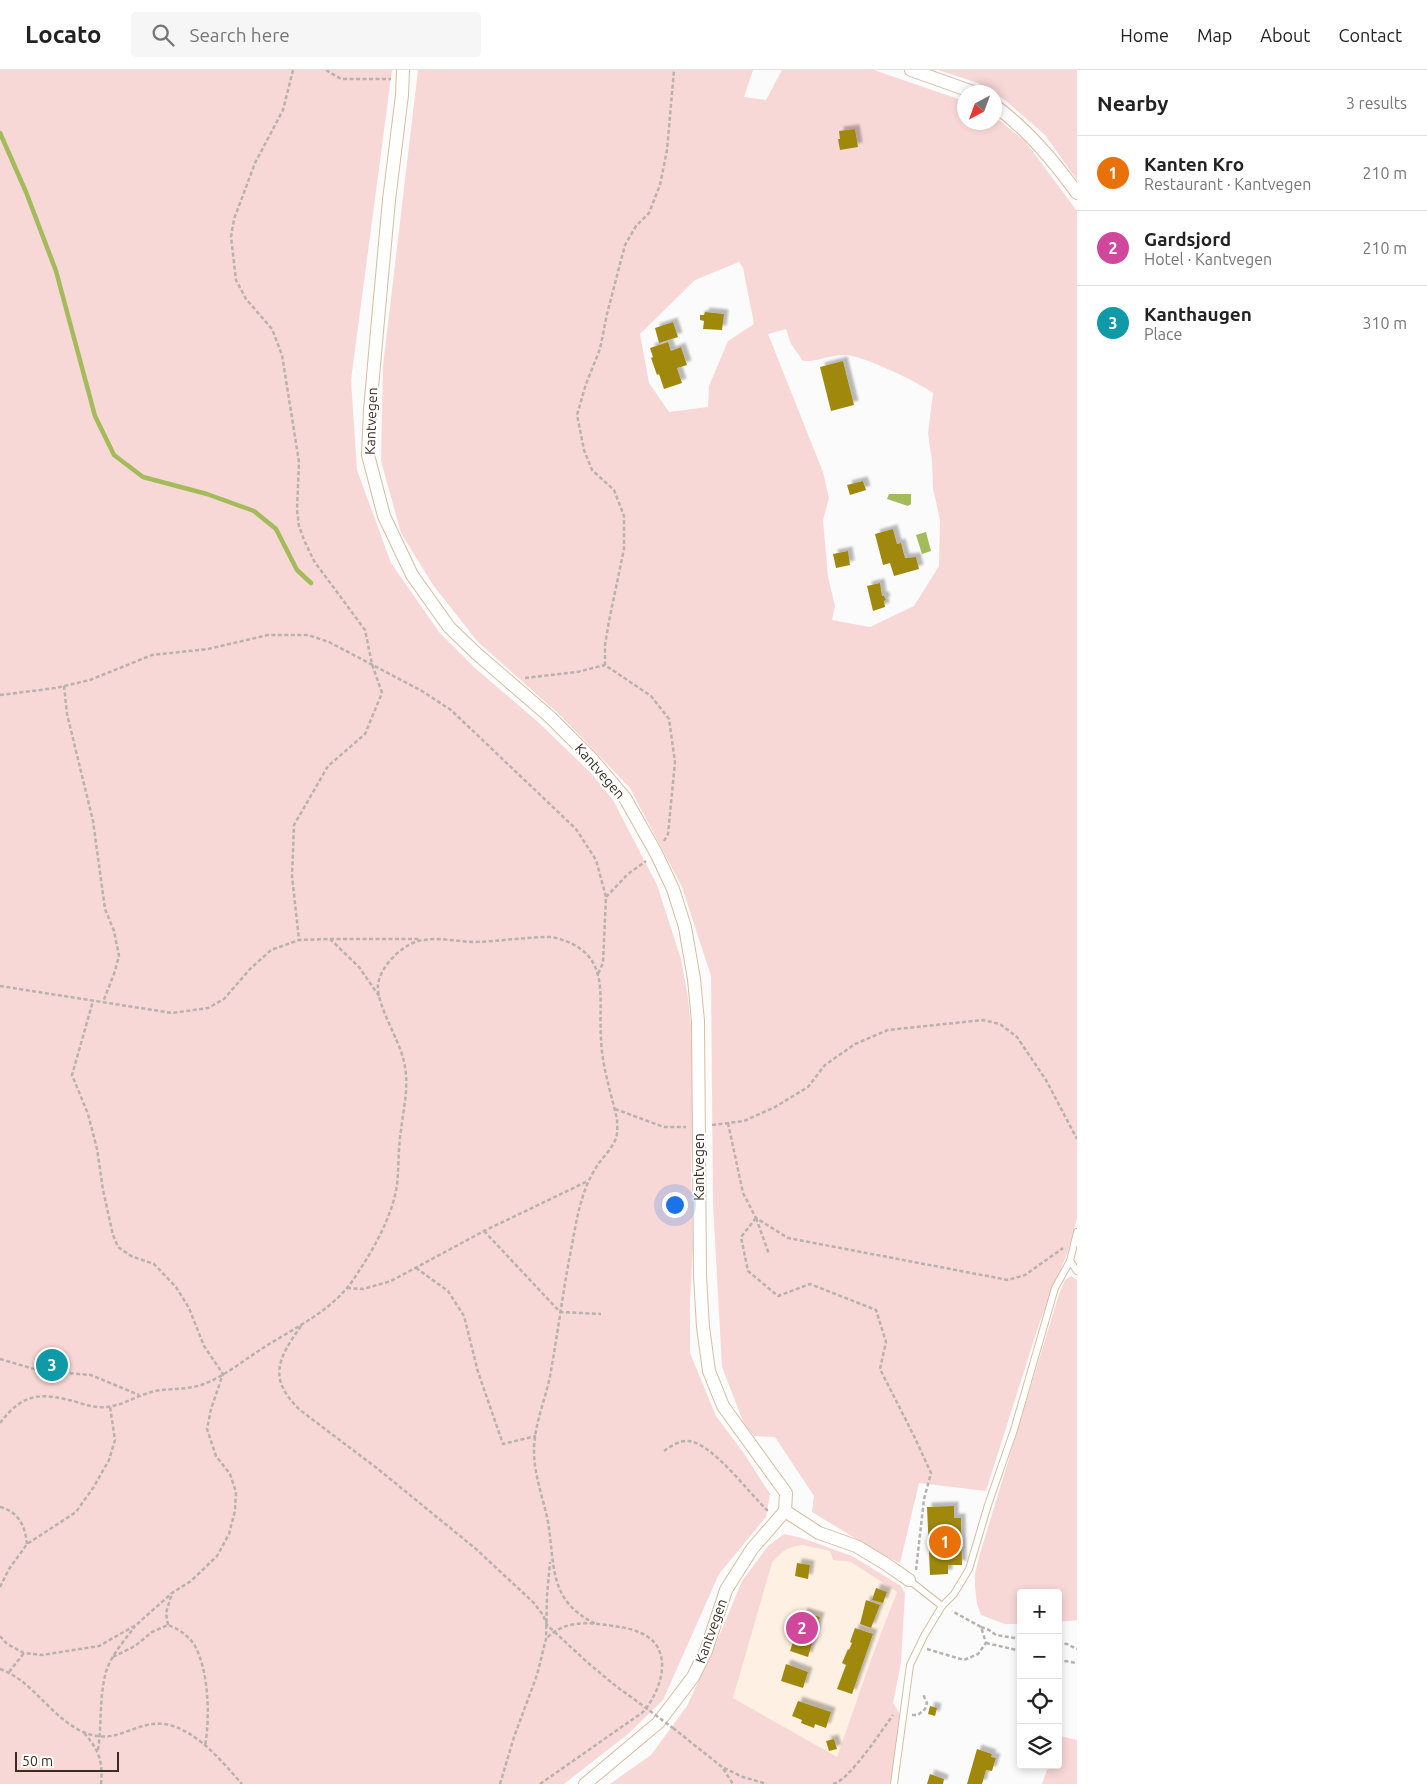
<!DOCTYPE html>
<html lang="en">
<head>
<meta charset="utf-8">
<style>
	:root { --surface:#fff; --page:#f6f6f6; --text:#222; --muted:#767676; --line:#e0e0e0; --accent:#db2777 }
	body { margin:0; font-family:Ubuntu,sans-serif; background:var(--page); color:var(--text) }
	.controls { position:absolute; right:15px; bottom:15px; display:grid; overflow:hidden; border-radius:5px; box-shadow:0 2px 8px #0003 }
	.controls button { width:45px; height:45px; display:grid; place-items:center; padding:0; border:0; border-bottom:1px solid var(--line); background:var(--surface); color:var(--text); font:25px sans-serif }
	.compass { position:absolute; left:957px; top:15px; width:45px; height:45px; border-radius:50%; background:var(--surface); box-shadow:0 2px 8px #0003; rotate:221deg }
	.scale { position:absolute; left:15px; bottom:12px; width:104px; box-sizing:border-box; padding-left:5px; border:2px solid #382e22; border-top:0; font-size:14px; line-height:18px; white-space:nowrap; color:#382e22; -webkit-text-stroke:4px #fff; paint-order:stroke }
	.you { position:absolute; left:674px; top:1134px; width:18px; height:18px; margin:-12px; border:4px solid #fff; border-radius:50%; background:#1a73e8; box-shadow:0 0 0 8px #1a73e833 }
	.badge { display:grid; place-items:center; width:32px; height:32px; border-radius:50%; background:var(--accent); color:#fff; font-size:16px; font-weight:700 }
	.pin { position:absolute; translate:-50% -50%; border:2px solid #fff; box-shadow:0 1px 5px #0006 }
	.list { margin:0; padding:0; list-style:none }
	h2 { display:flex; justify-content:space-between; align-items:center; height:65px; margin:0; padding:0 20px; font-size:21px }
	h2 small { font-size:16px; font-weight:400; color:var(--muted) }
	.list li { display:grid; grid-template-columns:32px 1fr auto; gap:15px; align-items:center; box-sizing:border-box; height:75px; padding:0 20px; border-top:1px solid var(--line) }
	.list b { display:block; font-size:19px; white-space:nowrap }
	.list p { margin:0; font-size:16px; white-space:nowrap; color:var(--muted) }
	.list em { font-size:16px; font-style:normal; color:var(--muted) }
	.icon { flex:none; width:28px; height:28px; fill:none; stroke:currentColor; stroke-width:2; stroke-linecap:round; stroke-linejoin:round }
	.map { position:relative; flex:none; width:1077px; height:1714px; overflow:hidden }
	header { display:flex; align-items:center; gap:30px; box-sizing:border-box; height:70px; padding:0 25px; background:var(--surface); border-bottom:1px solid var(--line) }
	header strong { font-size:24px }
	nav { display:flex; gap:28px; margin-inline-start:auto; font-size:18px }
	.search { width:350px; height:45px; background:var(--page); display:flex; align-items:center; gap:12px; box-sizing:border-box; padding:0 18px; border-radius:5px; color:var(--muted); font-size:19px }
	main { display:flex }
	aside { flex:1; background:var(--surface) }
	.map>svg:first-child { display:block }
</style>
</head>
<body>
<header>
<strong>Locato</strong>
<div class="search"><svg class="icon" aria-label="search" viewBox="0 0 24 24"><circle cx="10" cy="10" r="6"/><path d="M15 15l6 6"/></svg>Search here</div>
<nav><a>Home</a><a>Map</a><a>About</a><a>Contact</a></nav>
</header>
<main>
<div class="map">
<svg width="1077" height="1714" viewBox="0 0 1077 1714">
	<defs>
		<filter id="shadow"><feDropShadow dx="4.5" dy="-4.5" stdDeviation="1" flood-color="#0004"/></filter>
	</defs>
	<rect width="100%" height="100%" fill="#fbfbfb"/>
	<polygon fill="#fef1e3" points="802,1475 830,1481 834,1490 851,1492 897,1522 873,1584 837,1688 733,1628 772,1493 782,1481 787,1478"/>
	<g fill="#f8d8d6" fill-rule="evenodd">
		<polygon points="0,0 392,0 351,310 357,400 391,493 439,562 475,598 538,652 591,703 613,730 657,815 681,889 688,928 694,985 691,1102 693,1173 690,1232 690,1283 716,1346 745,1385 770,1424 766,1447 719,1504 663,1630 628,1664 564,1714 0,1714"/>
		<path d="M418,0h335l-9,27 22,3 16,-30h92l90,31v21h30l1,-5 30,24 52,70v1007l-9,33 -29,73 -53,167 -67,-8 -19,80 -17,-8 -71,-43 2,-16 -39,-59 -21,-1 -10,-12 -22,-57 -9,-163 -2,-228 -29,-89 -52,-99 -69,-72 -83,-74 -45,-57 -32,-52 -20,-72 2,-95zM739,192l4,6 11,56 -26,17 -19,45 -1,21 -39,5 -20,-29 -9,-49 55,-54zM786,259l5,15 12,17c15,1 28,-7 43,-6 20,2 70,26 87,38l-5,40 4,28 1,27 7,32 -1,46 -25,40 -44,21 -38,-7 3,-14 -7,-29 -5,-57 6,-22 -6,-26 -55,-138z"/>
		<polygon points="938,0 1077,0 1077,110 1045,65 1005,30 978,13"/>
		<polygon points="1071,1206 1077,1210 1077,1550 1058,1552 1058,1523 1021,1523 1021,1554 1005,1554 981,1545 977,1534 975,1517 975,1504 979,1487 1059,1224 1065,1210"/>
		<path d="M784,1464l18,4 50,18 49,30 4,7 -4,70 -8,40 12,19 -8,62h-287l41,-29 36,-49 30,-65 25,-60 26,-35zM802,1475l28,6 3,9 18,2 46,30 -24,62 -36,103 -104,-59 39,-135c11,-13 14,-15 30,-18z"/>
		<polygon points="1060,1666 1077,1670 1077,1714 1042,1714 1049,1695 1058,1695 1058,1671"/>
	</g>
	<g fill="#a3bb5a">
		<polygon points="889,424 911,424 911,434 908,436 887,429"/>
		<polygon points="926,462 931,481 922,484 916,465"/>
	</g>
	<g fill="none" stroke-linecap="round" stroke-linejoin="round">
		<polyline stroke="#a3bb5a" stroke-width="4.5" points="0,63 26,122 56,201 95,346 114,385 143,407 207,424 254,441 276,459 297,500 311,513"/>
	</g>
	<g fill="#a0880e" filter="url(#shadow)">
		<polygon points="855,59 858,77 840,80 838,69 840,69 839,61"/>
		<polygon points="705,242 724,244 722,260 703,259 704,251 700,250 700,245 704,245"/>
		<polygon points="673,252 678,267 659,273 655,258"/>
		<polygon points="668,272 671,281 681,277 687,295 677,298 682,313 664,319 659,304 657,305 651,288 653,287 650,278"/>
		<polygon points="843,291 854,335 831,341 820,297"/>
		<polygon points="863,411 866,420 850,425 847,415"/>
		<polygon points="893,459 897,474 901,473 905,488 916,487 919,499 894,506 890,493 883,495 875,464"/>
		<polygon points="848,481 850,495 836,498 833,484"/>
		<polygon points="880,513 882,526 884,526 886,530 884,531 885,537 873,541 867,516"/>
		<polygon points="954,1436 954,1448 961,1448 962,1495 948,1495 948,1504 930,1505 927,1437"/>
		<polygon points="797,1493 810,1495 808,1509 795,1506"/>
		<polygon points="876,1518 887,1522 883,1533 872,1530"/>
		<polygon points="866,1530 880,1535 871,1558 860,1554"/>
		<polygon points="803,1542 820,1547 808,1587 790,1581"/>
		<polygon points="855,1558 873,1564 852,1624 837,1619 846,1595 842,1593 848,1579 849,1580 852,1573 850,1572"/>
		<polygon points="786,1594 808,1602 803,1618 781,1611"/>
		<polygon points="798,1631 831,1642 826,1658 815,1654 814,1658 801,1653 802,1650 792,1646"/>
		<polygon points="930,1636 937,1638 935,1646 928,1644"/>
		<polygon points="834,1669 837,1679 829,1681 826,1671"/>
		<polygon points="977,1679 992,1684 991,1687 996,1688 992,1701 986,1700 982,1714 967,1714"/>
		<polygon points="930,1704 944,1709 943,1714 927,1714"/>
	</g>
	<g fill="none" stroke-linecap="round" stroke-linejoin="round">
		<defs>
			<g id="lane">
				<polyline points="1070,1191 1077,1201"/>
				<polyline points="942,1536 954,1524 969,1499 988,1435 1014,1360 1055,1218 1070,1191 1077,1162"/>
				<polyline points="894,1714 910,1595 924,1566 942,1536 909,1510"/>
			</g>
			<g id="street">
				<polyline points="403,0 402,25 389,130 378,250 370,340 368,385 384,446 412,505 449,557 477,584 550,647 592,689 625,728 656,783 673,819 685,857 694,909 698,951 700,1206 703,1257 709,1301 723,1336 786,1423 785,1441 752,1479 726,1520 706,1581 693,1607 658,1653 585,1714"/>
				<polyline points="911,0 973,22"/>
				<path d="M994,35c34,25 59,55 83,88"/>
				<polyline points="785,1441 819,1463 856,1476 886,1494 909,1510"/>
			</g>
		</defs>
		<use href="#lane" stroke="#d7bda0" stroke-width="8"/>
		<use href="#street" stroke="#d7bda0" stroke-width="14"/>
		<g stroke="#b6b2ae" stroke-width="2.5" stroke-dasharray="4 2.5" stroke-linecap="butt">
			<polyline points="293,0 283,40 255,93 234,149 231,167 236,210 246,229 272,259 282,285 299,392 297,440 299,456 304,470 314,491 365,560 372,594 382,623 365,664 328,696 294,755 292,806 299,870"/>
			<polyline points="326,0 341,9 391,9"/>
			<polyline points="525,608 577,602 605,595"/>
			<polyline points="64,616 67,644 93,751 105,839 114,861 119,886 114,904 103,932"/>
			<polyline points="0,625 56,618 90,610 152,585 208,579 268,565 308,565 329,572 422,621 451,640 576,759 596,790 606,827 603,893 598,904"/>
			<polyline points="664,771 668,764 675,692 669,649 651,626 605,595 605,575 609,551 624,479 624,446 614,420 592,400 584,380 577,345 586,314 600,279 607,244 625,175 636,156 649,143 660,115 667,80 674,0"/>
			<polyline points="606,827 628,804 646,791"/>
			<polyline points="330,869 420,869"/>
			<polyline points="0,916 172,943 208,938 224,929 250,899 271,880 299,870 330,869 359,897 379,926"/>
			<polyline points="615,1039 664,1057 686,1057"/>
			<polyline points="728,1053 743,1123 756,1148 788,1168 1008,1210 1025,1205 1063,1178"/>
			<polyline points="712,1055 744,1051 775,1037 808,1017 825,995 855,974 888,960 983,950 1000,954 1017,967 1046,1010 1077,1069"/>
			<polyline points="756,1148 741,1167 748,1201 778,1226 810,1214 876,1240 886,1272 880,1299 914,1366 931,1403 924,1429 916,1500"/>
			<polyline points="756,1148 769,1184"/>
			<polyline points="484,1161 560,1242 601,1244"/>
			<polyline points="416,1198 448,1221 464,1246 478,1302 503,1374 536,1366"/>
			<polyline points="347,1218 363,1219 391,1211 484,1161 588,1111"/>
			<path d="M301,1256c-23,33 -34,52 -1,84l78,59 98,80 58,54 9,12 4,10 40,37 30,25 17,12"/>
			<polyline points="0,1289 41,1301 91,1305 139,1325"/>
			<path d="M0,1353c25,-33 44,-30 80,-20 9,3 18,5 27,4 17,-2 31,-12 48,-16 16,-3 34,-1 49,-7 21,-8 40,-24 59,-36 31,-20 69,-37 90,-68 19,-28 39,-62 44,-95 2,-18 1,-37 4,-55 3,-25 9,-47 2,-72 -5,-20 -27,-55 -25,-73 2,-16 16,-31 29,-39 5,-3 12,-6 17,-6 17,-3 34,2 51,2 26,-1 51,-5 77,-5 61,14 46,57 49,102 1,27 10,54 16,80 0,6 1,13 -1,19 -3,9 -11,17 -17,25 -6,9 -12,20 -15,30 -6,17 -9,35 -12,52 -9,44 -14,88 -22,131 -5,25 -16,49 -16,75 0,22 8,44 13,66 9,46 -1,83 49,107"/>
			<path d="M664,1381c7,-5 16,-11 25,-10 24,3 60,52 78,69h3"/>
			<path d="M0,1437c19,5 25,19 27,37"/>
			<polyline points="0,1517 9,1499 27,1474 76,1442 93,1418 109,1390 115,1370 110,1337"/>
			<polyline points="168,1555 166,1543 172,1523"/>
			<polyline points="981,1557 989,1560 996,1565 1021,1569"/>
			<polyline points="0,1566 7,1574 24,1583 42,1585 99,1576 136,1555 172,1523 191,1511 217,1486 229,1464 235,1441 236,1422 230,1404 216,1386 207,1359 211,1339 223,1304 204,1276 189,1238 176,1217 154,1194 131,1186 118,1177 113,1165 103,1120 97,1079 88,1044 72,1005 93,931"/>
			<polyline points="986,1573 1021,1581"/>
			<polyline points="1058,1573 1067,1574 1077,1579"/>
			<polyline points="927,1579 964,1590 978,1584 986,1573 981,1557 952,1541"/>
			<path d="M113,1587l22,-11 17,-14 16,-7c11,4 21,11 27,21 14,26 15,72 10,100"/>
			<polyline points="1058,1590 1077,1593"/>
			<path d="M0,1599c33,12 50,47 81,62 26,12 38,2 62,-5 40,-13 75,31 99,58"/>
			<polyline points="9,1602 24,1583"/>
			<polyline points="912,1645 918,1645 925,1639 927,1633 923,1624"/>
			<polyline points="673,1658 722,1697 733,1714"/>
			<path d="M84,1663c15,17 19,28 17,51"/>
			<path d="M98,1680c4,-26 1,-53 8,-78 5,-17 19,-32 29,-46"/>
			<polyline points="724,1698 743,1707 767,1714"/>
			<polyline points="500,1714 514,1667 537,1605 546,1569 547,1526 550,1492"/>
			<path d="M540,1714l103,-72c19,-22 32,-64 -2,-79 -10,-5 -22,-6 -34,-8 -22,-3 -44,-4 -61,14"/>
			<path d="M833,1714c16,-3 49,-54 60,-69"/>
		</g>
		<use href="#lane" stroke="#fff" stroke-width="6"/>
		<use href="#street" stroke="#fff" stroke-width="12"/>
		<polyline stroke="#b6b2ae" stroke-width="2.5" stroke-dasharray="4 2.5" stroke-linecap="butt" points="634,1629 673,1658"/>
	</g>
	<g text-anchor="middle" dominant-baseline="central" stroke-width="4" stroke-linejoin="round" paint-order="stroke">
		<g font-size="14" fill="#382e22" stroke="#fff">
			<text transform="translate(371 351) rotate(-88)">Kantvegen</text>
			<text transform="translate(600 701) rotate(49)">Kantvegen</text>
			<text transform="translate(699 1097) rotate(-90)">Kantvegen</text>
			<text transform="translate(711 1561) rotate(-70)">Kantvegen</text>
		</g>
	</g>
</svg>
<div class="controls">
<button>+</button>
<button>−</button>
<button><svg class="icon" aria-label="locate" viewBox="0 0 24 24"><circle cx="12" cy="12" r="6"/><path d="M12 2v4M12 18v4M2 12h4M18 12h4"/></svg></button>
<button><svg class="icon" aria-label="layers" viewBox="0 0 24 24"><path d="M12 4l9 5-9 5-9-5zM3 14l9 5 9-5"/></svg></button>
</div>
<svg class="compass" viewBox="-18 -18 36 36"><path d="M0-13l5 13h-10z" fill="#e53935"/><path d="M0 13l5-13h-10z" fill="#767676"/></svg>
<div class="scale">50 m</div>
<div class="you"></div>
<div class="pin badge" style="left:945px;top:1472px;background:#e8710a">1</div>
<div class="pin badge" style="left:802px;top:1558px;background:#d1479c">2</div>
<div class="pin badge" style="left:52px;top:1295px;background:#0f9aa8">3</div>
</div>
<aside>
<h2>Nearby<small>3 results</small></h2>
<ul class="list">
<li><span class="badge" style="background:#e8710a">1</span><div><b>Kanten Kro</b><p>Restaurant · Kantvegen</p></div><em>210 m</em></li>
<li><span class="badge" style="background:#d1479c">2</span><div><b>Gardsjord</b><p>Hotel · Kantvegen</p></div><em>210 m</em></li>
<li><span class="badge" style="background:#0f9aa8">3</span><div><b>Kanthaugen</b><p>Place</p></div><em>310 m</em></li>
</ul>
</aside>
</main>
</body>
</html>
